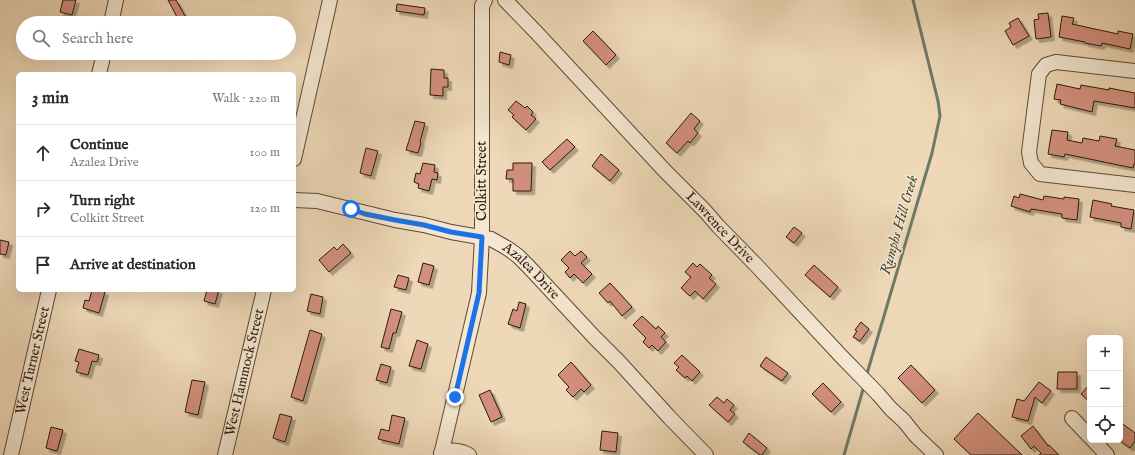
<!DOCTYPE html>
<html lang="en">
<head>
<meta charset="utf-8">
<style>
	:root { --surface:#fff; --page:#f7f7f7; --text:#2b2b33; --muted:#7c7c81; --line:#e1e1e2 }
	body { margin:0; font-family:"IM FELL English",serif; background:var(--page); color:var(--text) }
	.controls { position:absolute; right:12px; bottom:12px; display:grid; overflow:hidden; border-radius:6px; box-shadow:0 4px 16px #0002 }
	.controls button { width:36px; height:36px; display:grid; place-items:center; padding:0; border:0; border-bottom:1px solid var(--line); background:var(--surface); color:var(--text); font:20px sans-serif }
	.stop { position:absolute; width:12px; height:12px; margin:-9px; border:3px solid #1a73e8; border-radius:50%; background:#fff }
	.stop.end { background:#1a73e8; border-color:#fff; box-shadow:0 1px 4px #0008 }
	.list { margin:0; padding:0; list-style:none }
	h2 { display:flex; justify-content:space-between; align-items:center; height:52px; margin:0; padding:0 16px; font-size:17px }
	h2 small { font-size:13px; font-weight:400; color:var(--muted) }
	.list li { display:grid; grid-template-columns:26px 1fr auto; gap:12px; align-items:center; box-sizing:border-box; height:56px; padding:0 16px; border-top:1px solid var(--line) }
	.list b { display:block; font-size:15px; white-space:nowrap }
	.list p { margin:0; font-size:13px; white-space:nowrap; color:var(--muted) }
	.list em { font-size:13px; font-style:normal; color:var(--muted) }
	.icon { flex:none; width:22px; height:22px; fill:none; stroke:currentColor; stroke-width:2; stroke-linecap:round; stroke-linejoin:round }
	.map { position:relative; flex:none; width:1135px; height:455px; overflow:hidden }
	.search { position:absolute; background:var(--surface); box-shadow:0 4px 16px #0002; left:16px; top:16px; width:280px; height:44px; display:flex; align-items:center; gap:10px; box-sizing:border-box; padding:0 14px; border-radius:22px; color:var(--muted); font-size:15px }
	.panel { position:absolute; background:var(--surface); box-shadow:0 4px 16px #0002; left:16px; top:72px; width:280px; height:220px; border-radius:6px }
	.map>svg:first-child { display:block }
</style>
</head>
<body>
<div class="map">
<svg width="1135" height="455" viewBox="0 0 1135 455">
	<defs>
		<filter id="shadow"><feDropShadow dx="3.5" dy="3.5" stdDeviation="0" flood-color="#0004"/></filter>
	</defs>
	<rect width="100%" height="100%" fill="#eed8b7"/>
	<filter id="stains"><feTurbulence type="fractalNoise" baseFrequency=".005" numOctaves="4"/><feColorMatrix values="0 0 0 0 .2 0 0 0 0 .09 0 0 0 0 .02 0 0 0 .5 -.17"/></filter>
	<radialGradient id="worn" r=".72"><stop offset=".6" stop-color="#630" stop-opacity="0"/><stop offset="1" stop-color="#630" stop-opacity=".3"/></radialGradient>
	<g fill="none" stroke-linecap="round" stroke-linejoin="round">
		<g stroke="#6d7a6a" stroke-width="3">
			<polyline points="866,377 932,153 940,116 938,101 913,0"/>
			<polyline points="844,455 864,386"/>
		</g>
	</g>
	<g fill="#d28f7d" stroke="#2a1a0a" filter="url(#shadow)">
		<polygon points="63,0 76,0 72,15 60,12"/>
		<polygon points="168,0 176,0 189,23 165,23 177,17"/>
		<polygon points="397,4 425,8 424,15 396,11"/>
		<polygon points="1048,13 1051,37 1036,39 1034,20 1039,19 1038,14"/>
		<polygon points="1062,16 1074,18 1072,24 1118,34 1118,31 1133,34 1130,49 1102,43 1101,46 1085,43 1085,42 1059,37"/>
		<polygon points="1018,18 1029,36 1013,45 1005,31 1011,27 1009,23"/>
		<polygon points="593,31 616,55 606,65 583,41"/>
		<polygon points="500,52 511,55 509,65 499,62"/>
		<polygon points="431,69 444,70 444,78 448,78 448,87 443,87 443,96 430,95"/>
		<polygon points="1057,84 1080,89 1081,85 1109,90 1109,88 1135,93 1135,108 1094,101 1092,112 1060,104 1061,100 1054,99"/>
		<polygon points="516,101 525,108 527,106 533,112 531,115 536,119 526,130 512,117 514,115 508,110"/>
		<polygon points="691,113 700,121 694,129 698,133 690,143 688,141 677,153 666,143"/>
		<polygon points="415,121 425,123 420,142 421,143 418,153 406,150"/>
		<polygon points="1052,130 1068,132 1067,140 1082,143 1083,138 1099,141 1100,136 1117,139 1115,146 1135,150 1135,164 1134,164 1133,168 1065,154 1064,157 1048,154"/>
		<polygon points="567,139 575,147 550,170 542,162"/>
		<polygon points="366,148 378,151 371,176 360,173"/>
		<polygon points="601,154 619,170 610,181 592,166"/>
		<polygon points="423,163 435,165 434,172 438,173 437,180 432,179 429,191 418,188 419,184 414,182 416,173 420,174"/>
		<polygon points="513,163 532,163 531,191 513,191 513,179 506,179 507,170 513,170"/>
		<polygon points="1020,194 1043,200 1044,196 1064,199 1064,197 1079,199 1077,220 1062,218 1062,214 1031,209 1030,212 1011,206 1014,196 1019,198"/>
		<polygon points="1093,200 1112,204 1111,206 1134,210 1131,229 1121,227 1121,223 1090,217"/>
		<polygon points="794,227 802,233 794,243 786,237"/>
		<polygon points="0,240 9,242 6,255 0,254"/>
		<polygon points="343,244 351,253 329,272 319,260 334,247 337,250"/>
		<polygon points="570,251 575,256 581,251 587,257 581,263 592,274 583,283 574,274 570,278 565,272 569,268 561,260"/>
		<polygon points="423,263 434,266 429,285 418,282"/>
		<polygon points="693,263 697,267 700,264 712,275 709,278 716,284 703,299 695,291 690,296 681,288 691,277 685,272"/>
		<polygon points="814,265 838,287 830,297 805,275"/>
		<polygon points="398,275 409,278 406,290 394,287"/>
		<polygon points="610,283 632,307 622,316 610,301 608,303 599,293"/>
		<polygon points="92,290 97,290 105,292 99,313 83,308 85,300 89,301"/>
		<polygon points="207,290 219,290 215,304 204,301"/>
		<polygon points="311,294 323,297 320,314 307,311"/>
		<polygon points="519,302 526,304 520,328 508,324 513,309 517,311"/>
		<polygon points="391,309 402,312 396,333 393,333 389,349 381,347"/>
		<polygon points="642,316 656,329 658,326 665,333 661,337 666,342 658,351 652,345 649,348 643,342 646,338 633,325"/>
		<polygon points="861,322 869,329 860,341 853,337 857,331 855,330"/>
		<polygon points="310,330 322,334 303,401 291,397"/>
		<polygon points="417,340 428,344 421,369 409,366"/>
		<polygon points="79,349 99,355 97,362 92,361 88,375 76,372 79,362 75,361"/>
		<polygon points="682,355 700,372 692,381 687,376 685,378 676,370 679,367 674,363"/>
		<polygon points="766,357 788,373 782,381 760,366"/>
		<polygon points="571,362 591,385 584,392 581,389 573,397 566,390 569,387 558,375"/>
		<polygon points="381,364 391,367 387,383 376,380"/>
		<polygon points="911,365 935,390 922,403 898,378"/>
		<polygon points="1058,372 1077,372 1077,389 1057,389"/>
		<polygon points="192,380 205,382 198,415 185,412"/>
		<polygon points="1039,382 1051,391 1042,403 1035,397 1028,421 1012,417 1017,399 1024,401"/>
		<polygon points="823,383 841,402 831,412 812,394"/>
		<polygon points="1090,384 1090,402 1081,394"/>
		<polygon points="490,390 502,417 491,422 479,395"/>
		<polygon points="717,397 724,403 727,399 734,405 730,410 735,414 728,422 709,405"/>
		<polygon points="978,413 1022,455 971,455 954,439"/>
		<polygon points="280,414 292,417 285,442 273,438"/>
		<polygon points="392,415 405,418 399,444 378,439 381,429 389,431"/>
		<polygon points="1120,422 1135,433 1135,441 1130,448 1120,441"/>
		<polygon points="1033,426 1048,446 1049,445 1059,455 1039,455 1041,453 1034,446 1031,449 1021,436"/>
		<polygon points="51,427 63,430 57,451 46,448"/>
		<polygon points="602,431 618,433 616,452 600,450"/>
		<polygon points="749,433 767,448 762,455 760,455 743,442"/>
	</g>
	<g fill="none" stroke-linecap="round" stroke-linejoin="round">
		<defs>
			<g id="minor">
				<path id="s1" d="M505,0l31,32 129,139 40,40 13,15 39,40 84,90 37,38 13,15 13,12 12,15 20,19"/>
				<polyline points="111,23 116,0"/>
				<polyline points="1135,71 1056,62 1046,65 1039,74 1029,152 1031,163 1040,174 1135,185"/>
				<polyline points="99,74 104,53"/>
				<polyline points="294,159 330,0"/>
				<path id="s2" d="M294,200l23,1 78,19 29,5 27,7 40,7 16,9 11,8 10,10 67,72 25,25 50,55 36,37"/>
				<polyline points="1072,418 1090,437"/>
				<polyline points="1093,440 1107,455"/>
				<path d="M441,453c10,-3 18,-4 28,2"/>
				<path id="s3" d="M11,455l38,-165"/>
				<path id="s4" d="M225,455l39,-165"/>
				<polyline points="441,455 479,293 482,237 482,6 485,0"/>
			</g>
		</defs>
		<use href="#minor" stroke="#5b4a35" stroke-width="16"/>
		<use href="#minor" stroke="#f4e6d0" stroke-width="14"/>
	</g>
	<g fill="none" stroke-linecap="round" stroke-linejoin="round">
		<polyline stroke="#1a73e8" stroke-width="5" points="351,209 365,214 395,220 424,225 451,232 482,237 479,293 455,397"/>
	</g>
	<g text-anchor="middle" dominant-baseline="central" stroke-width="3" stroke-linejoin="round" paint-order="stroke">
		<g font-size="14" fill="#2a1a0a" stroke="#f4e6d0">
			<text transform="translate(482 181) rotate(-90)">Colkitt Street</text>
			<text stroke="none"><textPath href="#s1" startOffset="313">Lawrence Drive</textPath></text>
			<text stroke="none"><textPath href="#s2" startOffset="253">Azalea Drive</textPath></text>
			<text stroke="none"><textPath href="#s3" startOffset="97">West Turner Street</textPath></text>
			<text stroke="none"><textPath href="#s4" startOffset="85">West Hammock Street</textPath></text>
		</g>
		<g font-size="15" font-style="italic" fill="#4c4a3a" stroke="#f4e6d0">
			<text transform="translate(899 225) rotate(-74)">Rumphs Hill Creek</text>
		</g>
	</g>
	<rect width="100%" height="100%" filter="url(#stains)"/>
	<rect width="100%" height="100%" fill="url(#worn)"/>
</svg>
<div class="controls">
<button>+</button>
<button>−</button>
<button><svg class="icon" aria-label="locate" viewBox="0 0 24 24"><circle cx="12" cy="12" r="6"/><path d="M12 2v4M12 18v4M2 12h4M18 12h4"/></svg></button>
</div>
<div class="stop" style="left:351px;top:209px"></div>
<div class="stop end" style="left:455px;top:397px"></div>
<div class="search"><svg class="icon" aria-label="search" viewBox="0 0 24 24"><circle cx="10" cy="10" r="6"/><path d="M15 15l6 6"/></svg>Search here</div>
<section class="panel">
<h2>3 min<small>Walk · 220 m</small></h2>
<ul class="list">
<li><svg class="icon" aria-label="ahead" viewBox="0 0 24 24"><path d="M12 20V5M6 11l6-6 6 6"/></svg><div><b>Continue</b><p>Azalea Drive</p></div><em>100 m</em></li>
<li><svg class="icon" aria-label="right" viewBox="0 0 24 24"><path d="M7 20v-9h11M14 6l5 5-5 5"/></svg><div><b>Turn right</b><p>Colkitt Street</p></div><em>120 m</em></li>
<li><svg class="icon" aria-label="arrive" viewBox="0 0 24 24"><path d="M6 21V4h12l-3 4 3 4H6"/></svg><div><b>Arrive at destination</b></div></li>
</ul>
</section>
</div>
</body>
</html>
